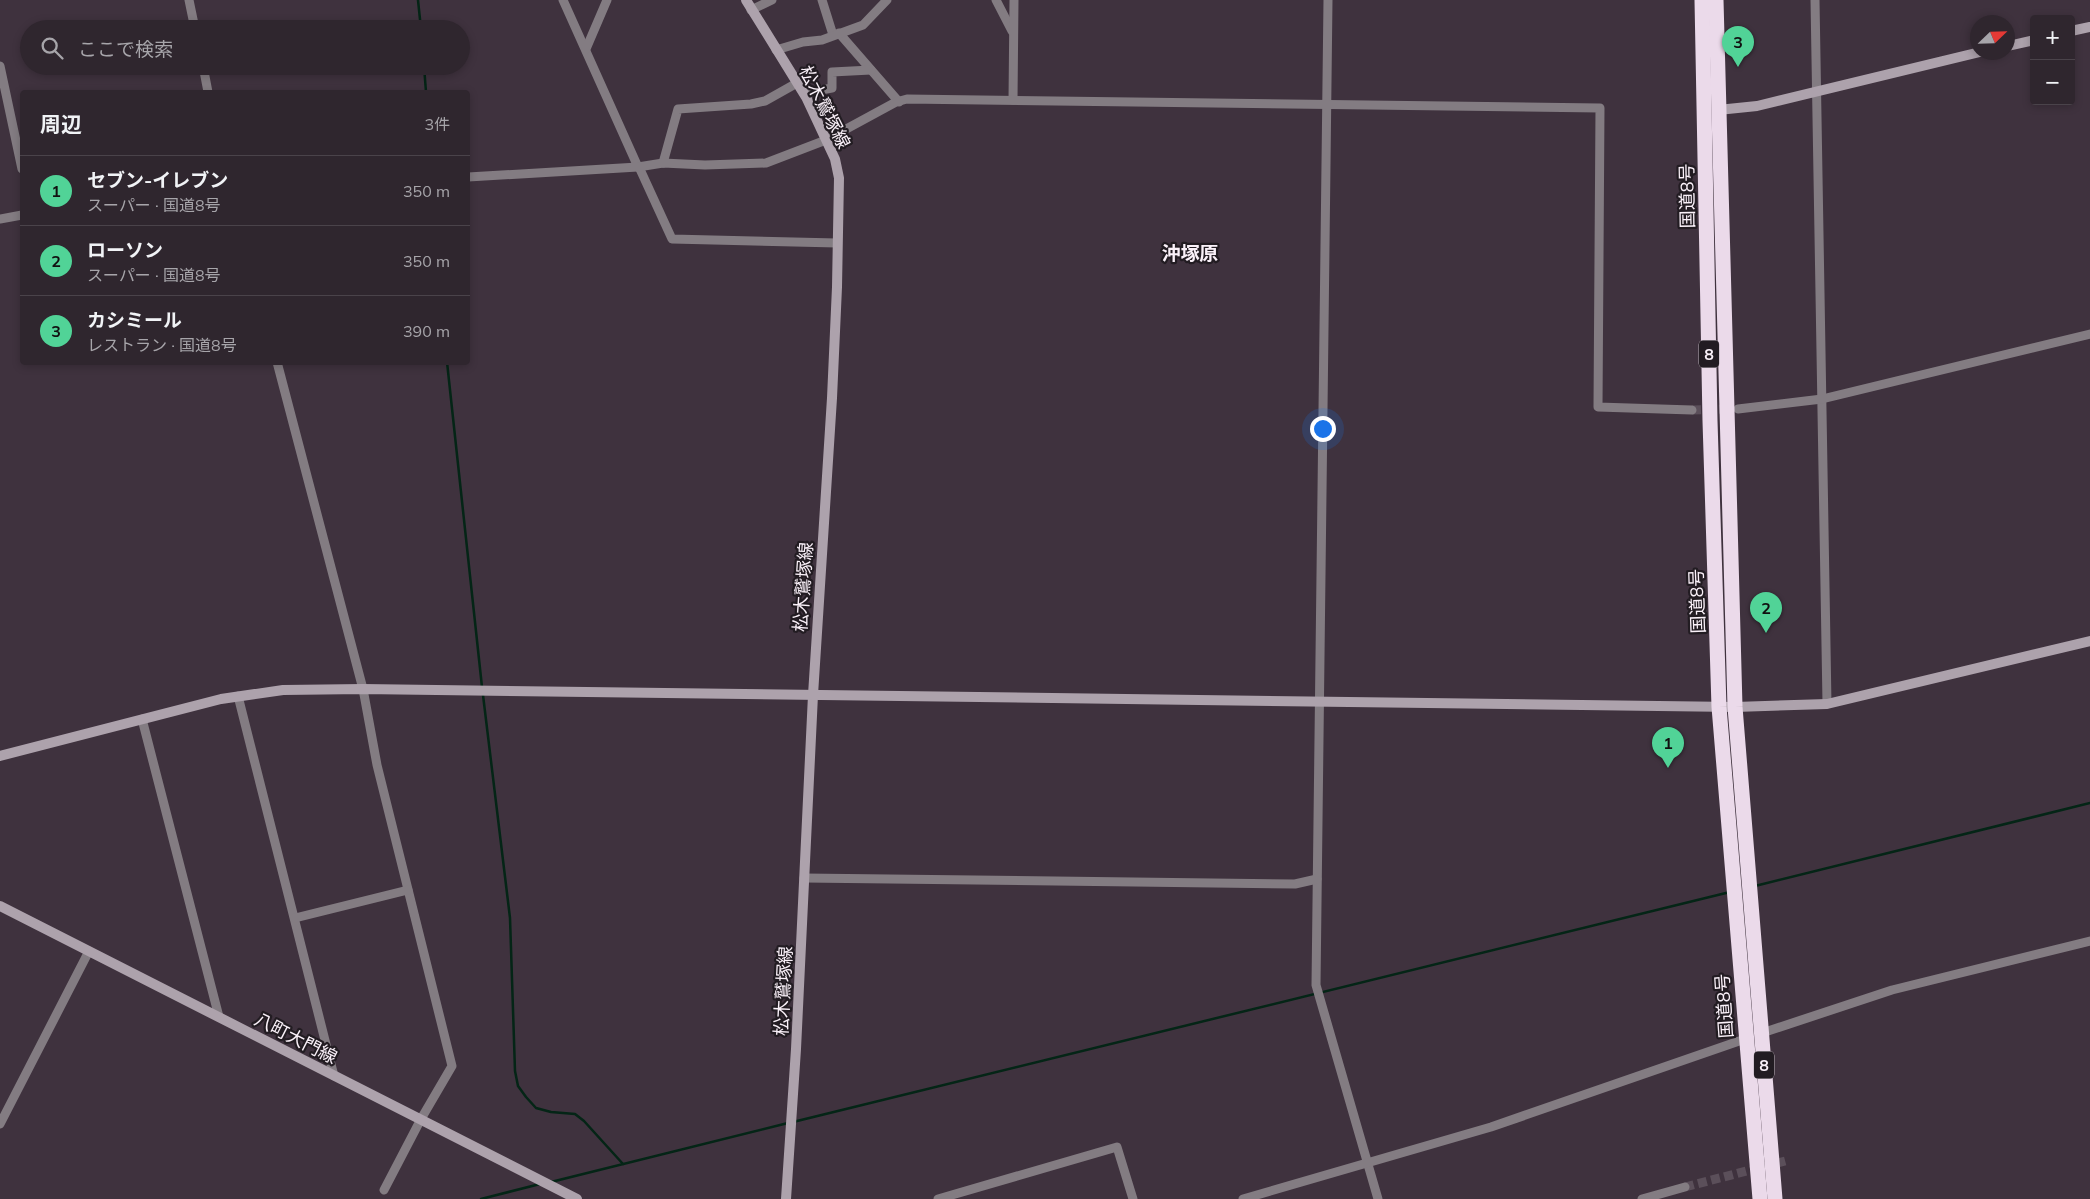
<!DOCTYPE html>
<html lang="ja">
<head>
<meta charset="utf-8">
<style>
	:root { --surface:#2f262e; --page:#372e36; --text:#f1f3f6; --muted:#a7a5aa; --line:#4a434a; --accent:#51d397 }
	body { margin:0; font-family:Mulish,"Noto Sans JP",sans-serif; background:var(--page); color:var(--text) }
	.controls { position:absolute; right:15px; top:15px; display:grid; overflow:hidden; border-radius:5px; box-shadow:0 2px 8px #0003 }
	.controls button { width:45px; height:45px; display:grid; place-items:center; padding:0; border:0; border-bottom:1px solid var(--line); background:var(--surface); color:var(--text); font:25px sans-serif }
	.compass { position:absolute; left:1970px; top:15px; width:45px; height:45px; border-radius:50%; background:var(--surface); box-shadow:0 2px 8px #0003; rotate:67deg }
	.you { position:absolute; left:1322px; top:428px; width:18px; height:18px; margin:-12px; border:4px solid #fff; border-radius:50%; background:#1a73e8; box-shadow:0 0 0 8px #1a73e833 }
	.badge { display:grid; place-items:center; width:32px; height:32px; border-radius:50%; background:var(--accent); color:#111; font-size:16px; font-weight:700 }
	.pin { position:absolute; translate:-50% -41px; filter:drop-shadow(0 1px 2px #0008) }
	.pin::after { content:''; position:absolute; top:26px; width:18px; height:15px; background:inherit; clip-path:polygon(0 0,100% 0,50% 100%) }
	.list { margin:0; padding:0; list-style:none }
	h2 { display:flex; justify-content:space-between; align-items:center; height:65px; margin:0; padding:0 20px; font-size:21px }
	h2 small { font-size:16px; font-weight:400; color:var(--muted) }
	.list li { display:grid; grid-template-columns:32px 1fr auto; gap:15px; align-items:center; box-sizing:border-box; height:70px; padding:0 20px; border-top:1px solid var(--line) }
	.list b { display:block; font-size:19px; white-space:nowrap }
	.list p { margin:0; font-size:16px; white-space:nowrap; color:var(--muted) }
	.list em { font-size:16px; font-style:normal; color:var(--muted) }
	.icon { flex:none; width:28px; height:28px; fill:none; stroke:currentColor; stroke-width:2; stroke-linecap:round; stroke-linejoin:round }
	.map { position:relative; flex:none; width:2090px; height:1199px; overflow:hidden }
	.search { position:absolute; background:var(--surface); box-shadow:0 2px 8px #0003; left:20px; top:20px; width:450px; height:55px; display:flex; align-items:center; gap:12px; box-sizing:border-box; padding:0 18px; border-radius:28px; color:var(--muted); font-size:19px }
	.panel { position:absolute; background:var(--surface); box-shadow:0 2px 8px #0003; left:20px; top:90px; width:450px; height:275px; border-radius:5px }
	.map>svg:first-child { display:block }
</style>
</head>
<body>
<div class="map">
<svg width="2090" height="1199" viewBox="0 0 2090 1199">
	<rect width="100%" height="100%" fill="#3f323e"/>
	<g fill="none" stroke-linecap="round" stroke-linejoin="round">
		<g stroke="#042516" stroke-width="2.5">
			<polyline points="418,0 421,29"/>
			<polyline points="424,66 426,92"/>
			<polyline points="447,362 482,687"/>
			<polyline points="483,695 510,918 515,1071 518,1086 526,1097 536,1108 551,1112 575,1114 584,1121 623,1164"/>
			<polyline points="1755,886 2090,803"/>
			<polyline points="793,1122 1730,892"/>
			<polyline points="551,1182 788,1123"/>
			<polyline points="481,1199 540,1184"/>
		</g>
		<g stroke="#5b4f5a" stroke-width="9" stroke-dasharray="9 4.5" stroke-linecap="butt">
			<polyline points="1692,410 1731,409"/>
			<polyline points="1685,1187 1789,1160"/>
		</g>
		<g stroke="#837c82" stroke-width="9">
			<polyline points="189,0 195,29"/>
			<polyline points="563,0 638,167"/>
			<polyline points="822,0 833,35"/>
			<polyline points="996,0 1012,31"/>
			<polyline points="1328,0 1316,985 1378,1199"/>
			<polyline points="1815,0 1827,704"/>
			<polyline points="751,10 772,0"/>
			<polyline points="839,33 899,102"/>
			<polyline points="586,49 607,0"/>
			<polyline points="776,50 803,42 822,40 863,25 887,0"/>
			<polyline points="0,66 22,169"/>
			<polyline points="203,66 208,92"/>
			<polyline points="804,93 832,88 832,72 871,70"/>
			<polyline points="1013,100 1014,0"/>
			<polyline points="663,163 678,109 751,104 765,101 797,83"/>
			<polyline points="639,167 672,239 837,243"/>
			<polyline points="468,177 638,167 663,163 705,165 766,163 826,140 896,102 907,99 1600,108 1598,407 1692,410"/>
			<polyline points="0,219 22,215"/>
			<polyline points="277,362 363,689 377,765 452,1066 421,1119 384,1190"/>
			<polyline points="1738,409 1822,399 2090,334"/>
			<polyline points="238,696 334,1076"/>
			<polyline points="142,719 219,1017"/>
			<polyline points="804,878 1295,884 1317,879"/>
			<polyline points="295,918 408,890"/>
			<polyline points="1762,1033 1892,990 2090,941"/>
			<polyline points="0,1124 89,951"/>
			<polyline points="938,1199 1117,1147 1133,1199"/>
			<polyline points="1243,1199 1491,1127 1745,1039"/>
			<polyline points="1642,1199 1685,1187"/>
		</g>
		<g stroke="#ada2ac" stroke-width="10">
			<polyline points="746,0 806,97 835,159 839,178 837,287 832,398 813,695 796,1049 786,1199"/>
			<polyline points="2071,31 2090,27"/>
			<polyline points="2008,46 2034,40"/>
			<polyline points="1718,110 1757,106 1980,52"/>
			<polyline points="0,756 221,699 283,690 363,689 1735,707 1827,704 2090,641"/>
			<polyline points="0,906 577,1199"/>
		</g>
		<g stroke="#ebdaea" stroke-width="15">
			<polyline points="1702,0 1710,421 1719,707 1760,1199"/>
			<polyline points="1716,0 1735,707 1775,1199"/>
		</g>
	</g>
	<g text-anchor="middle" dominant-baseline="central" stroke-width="4.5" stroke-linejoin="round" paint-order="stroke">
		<g fill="#221c22" stroke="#b9b1b8" stroke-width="1">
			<rect x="1699" y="340.5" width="20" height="27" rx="4"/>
			<rect x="1754" y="1051.5" width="20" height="27" rx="4"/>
		</g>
		<g font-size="16" font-weight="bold" fill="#faf1f9">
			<text x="1709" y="354">8</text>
			<text x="1764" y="1065">8</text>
		</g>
		<g font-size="18" fill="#faf1f9" stroke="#221c22">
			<text transform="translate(825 107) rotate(63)">松木鷲塚線</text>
			<text transform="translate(1687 196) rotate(-91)">国道8号</text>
			<text transform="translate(803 587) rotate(-86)">松木鷲塚線</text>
			<text transform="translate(1697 601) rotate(-92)">国道8号</text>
			<text transform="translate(783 991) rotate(-87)">松木鷲塚線</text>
			<text transform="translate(1724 1006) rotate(-94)">国道8号</text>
			<text transform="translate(296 1038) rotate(27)">八町大門線</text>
		</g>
		<g font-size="19" font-weight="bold" fill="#faf1f9" stroke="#221c22">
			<text x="1190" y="253">沖塚原</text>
		</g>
	</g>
</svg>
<div class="controls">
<button>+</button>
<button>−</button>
</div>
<svg class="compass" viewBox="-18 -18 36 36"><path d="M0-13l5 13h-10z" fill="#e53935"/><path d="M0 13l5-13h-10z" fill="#a7a5aa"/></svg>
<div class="you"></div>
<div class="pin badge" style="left:1668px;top:768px">1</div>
<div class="pin badge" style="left:1766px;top:633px">2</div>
<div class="pin badge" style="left:1738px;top:67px">3</div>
<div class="search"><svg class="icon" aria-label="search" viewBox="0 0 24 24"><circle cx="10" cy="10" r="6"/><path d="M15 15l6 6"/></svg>ここで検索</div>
<section class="panel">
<h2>周辺<small>3件</small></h2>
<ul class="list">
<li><span class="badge">1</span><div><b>セブン-イレブン</b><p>スーパー · 国道8号</p></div><em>350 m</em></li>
<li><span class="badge">2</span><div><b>ローソン</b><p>スーパー · 国道8号</p></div><em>350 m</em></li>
<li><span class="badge">3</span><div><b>カシミール</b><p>レストラン · 国道8号</p></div><em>390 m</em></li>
</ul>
</section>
</div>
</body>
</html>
